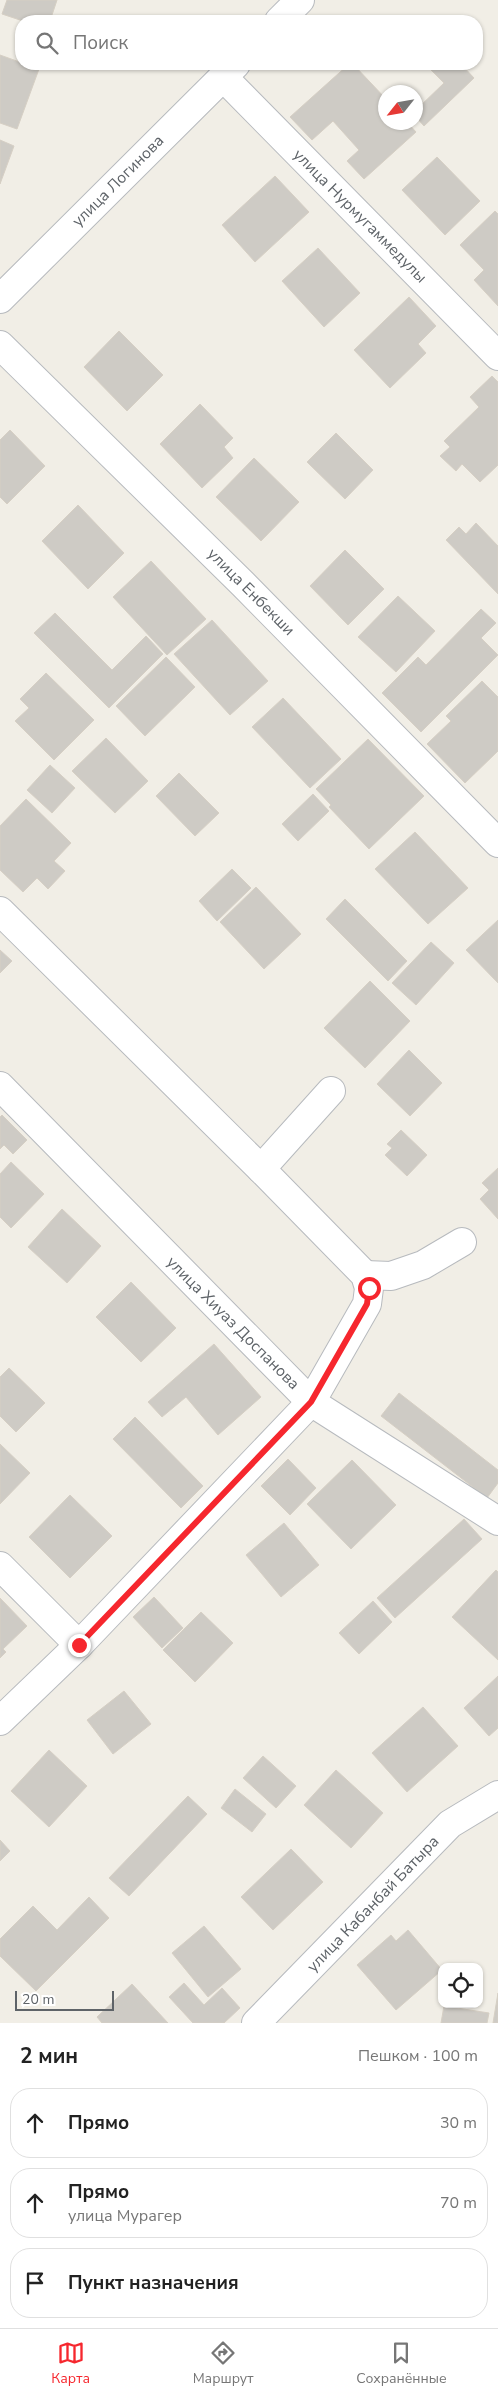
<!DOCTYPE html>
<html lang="ru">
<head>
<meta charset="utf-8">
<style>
	:root { --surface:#fff; --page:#f6f6f6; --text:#222; --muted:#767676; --line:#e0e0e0; --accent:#f6272e }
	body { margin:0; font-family:"Nunito Sans",sans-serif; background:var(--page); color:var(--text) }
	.controls { position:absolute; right:15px; bottom:15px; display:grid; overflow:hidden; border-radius:10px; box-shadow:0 1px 4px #0004 }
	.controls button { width:45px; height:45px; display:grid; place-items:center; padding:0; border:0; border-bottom:1px solid var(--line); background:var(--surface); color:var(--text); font:25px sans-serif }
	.compass { position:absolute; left:378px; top:85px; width:45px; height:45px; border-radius:50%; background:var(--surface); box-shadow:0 1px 4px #0004; rotate:239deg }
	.scale { position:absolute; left:15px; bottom:12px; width:99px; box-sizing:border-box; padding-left:5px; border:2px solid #5e6368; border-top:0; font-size:14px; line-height:18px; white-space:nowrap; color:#5e6368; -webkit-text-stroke:4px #fff; paint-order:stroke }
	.stop { position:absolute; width:15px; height:15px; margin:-11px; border:4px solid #f6272e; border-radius:50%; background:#fff }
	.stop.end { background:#f6272e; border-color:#fff; box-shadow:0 1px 5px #0008 }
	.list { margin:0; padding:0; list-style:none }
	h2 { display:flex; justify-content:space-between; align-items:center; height:65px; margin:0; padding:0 20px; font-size:21px }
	h2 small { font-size:16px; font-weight:400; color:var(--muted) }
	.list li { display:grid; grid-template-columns:32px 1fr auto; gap:15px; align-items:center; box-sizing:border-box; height:70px; margin:0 10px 10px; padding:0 10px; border:1px solid var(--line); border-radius:20px }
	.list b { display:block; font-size:19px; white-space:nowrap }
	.list p { margin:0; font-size:16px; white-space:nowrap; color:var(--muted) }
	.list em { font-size:16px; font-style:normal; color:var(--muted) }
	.icon { flex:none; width:28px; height:28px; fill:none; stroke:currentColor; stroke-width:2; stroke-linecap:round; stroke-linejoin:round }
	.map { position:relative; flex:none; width:498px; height:2023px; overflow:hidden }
	.search { position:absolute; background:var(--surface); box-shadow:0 1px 4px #0004; left:15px; right:15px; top:15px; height:55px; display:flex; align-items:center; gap:12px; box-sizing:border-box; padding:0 18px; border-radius:20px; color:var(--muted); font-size:19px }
	.sheet { height:305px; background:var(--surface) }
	nav { display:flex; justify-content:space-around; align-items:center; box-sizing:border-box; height:70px; border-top:1px solid var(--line); background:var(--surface); font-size:14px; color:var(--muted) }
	nav a { display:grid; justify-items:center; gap:2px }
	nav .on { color:var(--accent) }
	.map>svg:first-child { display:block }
</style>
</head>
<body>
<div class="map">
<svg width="498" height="2023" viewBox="0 0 498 2023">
	<rect width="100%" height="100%" fill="#f1eee6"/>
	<g fill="#cecbc5" stroke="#d6cfc4">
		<polygon points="7,0 57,0 50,21 23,21 2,14"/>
		<polygon points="0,55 39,69 17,129 0,123"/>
		<polygon points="349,64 353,64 386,99 386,122 407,122 416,132 364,179 347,161 359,150 333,121 312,140 290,117"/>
		<polygon points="425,64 461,64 474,78 424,126 416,117 416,110 444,83"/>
		<polygon points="0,140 14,146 0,184"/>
		<polygon points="437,157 480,201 445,235 402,190"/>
		<polygon points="275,176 309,212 255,262 222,225"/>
		<polygon points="495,211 498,214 498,306 474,280 484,270 460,245"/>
		<polygon points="318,248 360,293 324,327 282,281"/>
		<polygon points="409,297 436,326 418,344 426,353 390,388 354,350"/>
		<polygon points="119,331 163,375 127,411 84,367"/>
		<polygon points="492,376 498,382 498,465 480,482 462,464 456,471 440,456 450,447 444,441 479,407 470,397"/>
		<polygon points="200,404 233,438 224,447 233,458 202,488 160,444"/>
		<polygon points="10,430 45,466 7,504 0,497 0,440"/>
		<polygon points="336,433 373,470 345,499 307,462"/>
		<polygon points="254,458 299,502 261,541 216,497"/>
		<polygon points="78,505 124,553 88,589 42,541"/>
		<polygon points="476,523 498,546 498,594 446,540 459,527 466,534"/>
		<polygon points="345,550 384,589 348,625 310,586"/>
		<polygon points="151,561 206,619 167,655 113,597"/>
		<polygon points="398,596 435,631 396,672 358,637"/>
		<polygon points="481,609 496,623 481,638 498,655 421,732 382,693 418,657 426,665"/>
		<polygon points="55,613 112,670 146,636 163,654 109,708 34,633"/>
		<polygon points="212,620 268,681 230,715 174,654"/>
		<polygon points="166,657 195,687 145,736 116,706"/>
		<polygon points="46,673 94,720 54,760 15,721 29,708 20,699"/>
		<polygon points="482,681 498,697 498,751 465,783 427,744 451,721 446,716"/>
		<polygon points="283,698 341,759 310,788 252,727"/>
		<polygon points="106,738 148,781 115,813 72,771"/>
		<polygon points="368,739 424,796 369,849 329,807 331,805 316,789"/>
		<polygon points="50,765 75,788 52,813 27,790"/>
		<polygon points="179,773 219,813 195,836 156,796"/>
		<polygon points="313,794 329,811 298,841 282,824"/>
		<polygon points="26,799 71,843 54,861 65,871 48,889 37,878 23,892 0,870 0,826"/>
		<polygon points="415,832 468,888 428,924 375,869"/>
		<polygon points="232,869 251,888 217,921 199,901"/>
		<polygon points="256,887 301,934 264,969 220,922"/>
		<polygon points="345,899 407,961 388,981 326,919"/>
		<polygon points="498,920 498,983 466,950"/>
		<polygon points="431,942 454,963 416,1005 392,983"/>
		<polygon points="0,950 12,961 0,973"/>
		<polygon points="370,981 410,1021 365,1068 324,1028"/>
		<polygon points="409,1050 442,1083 410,1116 377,1084"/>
		<polygon points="2,1115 27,1140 13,1154 4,1145 0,1149 0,1117"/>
		<polygon points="401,1130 427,1155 407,1176 385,1155 392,1148 387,1144"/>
		<polygon points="11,1162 44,1194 11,1228 0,1217 0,1174"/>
		<polygon points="498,1168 498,1219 480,1199 489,1190 482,1183"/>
		<polygon points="62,1209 101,1246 67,1283 28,1247"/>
		<polygon points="131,1282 176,1328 141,1362 96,1317"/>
		<polygon points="214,1344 261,1397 218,1435 186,1397 162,1417 148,1402"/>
		<polygon points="9,1368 45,1403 16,1432 0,1416 0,1377"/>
		<polygon points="399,1393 498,1470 498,1483 487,1498 381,1416"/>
		<polygon points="135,1417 203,1486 181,1508 113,1439"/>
		<polygon points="0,1444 30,1473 0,1504"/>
		<polygon points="288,1459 316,1488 290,1515 261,1486"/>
		<polygon points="352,1460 396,1505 351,1549 307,1504"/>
		<polygon points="70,1495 112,1536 70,1578 29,1537"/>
		<polygon points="464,1519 482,1539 395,1618 377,1598"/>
		<polygon points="284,1523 319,1565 281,1597 246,1555"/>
		<polygon points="496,1570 498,1572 498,1660 452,1617"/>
		<polygon points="154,1597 183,1628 162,1648 133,1617"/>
		<polygon points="0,1598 27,1626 3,1649 6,1652 0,1658"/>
		<polygon points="373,1601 392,1622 359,1654 339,1633"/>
		<polygon points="201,1612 233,1643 195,1682 163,1650"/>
		<polygon points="498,1676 498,1728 489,1736 464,1708"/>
		<polygon points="124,1691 151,1724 113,1754 87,1720"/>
		<polygon points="423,1707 458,1746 407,1792 372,1753"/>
		<polygon points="49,1750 87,1786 49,1827 11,1791"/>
		<polygon points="263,1756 296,1786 276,1808 243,1778"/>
		<polygon points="336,1770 383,1813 351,1848 304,1805"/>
		<polygon points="235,1789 266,1814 252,1832 221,1808"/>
		<polygon points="188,1796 207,1814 129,1896 109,1878"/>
		<polygon points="0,1840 10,1851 0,1861"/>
		<polygon points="291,1849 323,1882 273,1930 241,1897"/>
		<polygon points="89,1897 109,1918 36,1991 0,1956 0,1939 33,1906 57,1930"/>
		<polygon points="204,1926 241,1969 208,1997 172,1953"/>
		<polygon points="408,1930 442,1970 396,2010 357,1965 391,1935 396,1941"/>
		<polygon points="184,1983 204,2005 222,1988 240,2008 224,2023 193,2023 169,1997"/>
		<polygon points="132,1984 168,2023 102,2023 97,2017"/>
		<polygon points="498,1993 498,2023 493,2023"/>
		<polygon points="444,2006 489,2013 487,2023 441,2023"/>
	</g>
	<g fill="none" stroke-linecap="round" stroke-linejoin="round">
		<defs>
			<g id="minor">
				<polyline points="279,21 300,0"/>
				<polyline points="223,77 498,356"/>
				<polyline points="0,299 236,64"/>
				<polyline points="0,345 243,584 498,843"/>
				<polyline points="0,911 261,1169 365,1275 369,1288 367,1304 311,1402 79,1645 0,1721"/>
				<polyline points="0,1086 311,1402 498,1521"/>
				<polyline points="261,1169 331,1091"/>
				<polyline points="365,1275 391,1276 423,1265 462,1242"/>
				<polyline points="0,1566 79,1645"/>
				<polyline points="256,2023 450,1824 498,1795"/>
			</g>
		</defs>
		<use href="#minor" stroke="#b7babe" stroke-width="30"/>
		<use href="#minor" stroke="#fff" stroke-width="28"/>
	</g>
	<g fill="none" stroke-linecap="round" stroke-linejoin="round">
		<polyline stroke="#f6272e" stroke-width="6" points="79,1645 311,1402 367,1304 369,1288"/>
	</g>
	<g text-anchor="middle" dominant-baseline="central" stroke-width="5" stroke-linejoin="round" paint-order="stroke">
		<g font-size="16" fill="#5e6368" stroke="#fff">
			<text transform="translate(118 181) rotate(-45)">улица Логинова</text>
			<text transform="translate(360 216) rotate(45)">улица Нурмугаммедулы</text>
			<text transform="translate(251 592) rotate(45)">улица Енбекши</text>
			<text transform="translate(233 1323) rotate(45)">улица Хиуаз Доспанова</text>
			<text transform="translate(373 1904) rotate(-46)">улица Кабанбай Батыра</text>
		</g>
	</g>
</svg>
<div class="controls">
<button><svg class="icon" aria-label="locate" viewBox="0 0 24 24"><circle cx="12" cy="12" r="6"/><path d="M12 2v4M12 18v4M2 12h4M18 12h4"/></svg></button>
</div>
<svg class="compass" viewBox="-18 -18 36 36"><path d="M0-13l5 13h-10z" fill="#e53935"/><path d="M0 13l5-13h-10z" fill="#767676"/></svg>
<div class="scale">20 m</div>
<div class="stop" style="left:369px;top:1288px"></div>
<div class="stop end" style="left:79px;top:1645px"></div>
<div class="search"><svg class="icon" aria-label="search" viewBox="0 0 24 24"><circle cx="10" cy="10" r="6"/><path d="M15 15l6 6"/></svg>Поиск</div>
</div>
<section class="sheet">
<h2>2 мин<small>Пешком · 100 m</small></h2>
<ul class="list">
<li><svg class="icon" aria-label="ahead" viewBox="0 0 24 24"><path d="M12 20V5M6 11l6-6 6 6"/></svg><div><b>Прямо</b></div><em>30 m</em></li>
<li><svg class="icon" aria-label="ahead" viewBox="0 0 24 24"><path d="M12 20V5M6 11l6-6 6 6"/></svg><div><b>Прямо</b><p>улица Мурагер</p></div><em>70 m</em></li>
<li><svg class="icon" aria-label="arrive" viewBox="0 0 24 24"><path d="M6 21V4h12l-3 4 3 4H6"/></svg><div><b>Пункт назначения</b></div></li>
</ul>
</section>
<nav>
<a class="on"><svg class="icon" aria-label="map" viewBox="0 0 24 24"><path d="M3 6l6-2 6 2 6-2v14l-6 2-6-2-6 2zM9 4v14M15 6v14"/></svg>Карта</a>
<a><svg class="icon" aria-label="directions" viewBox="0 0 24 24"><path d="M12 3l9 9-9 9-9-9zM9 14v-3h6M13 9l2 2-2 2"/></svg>Маршрут</a>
<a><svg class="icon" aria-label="saved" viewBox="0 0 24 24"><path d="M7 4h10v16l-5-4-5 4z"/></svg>Сохранённые</a>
</nav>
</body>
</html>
